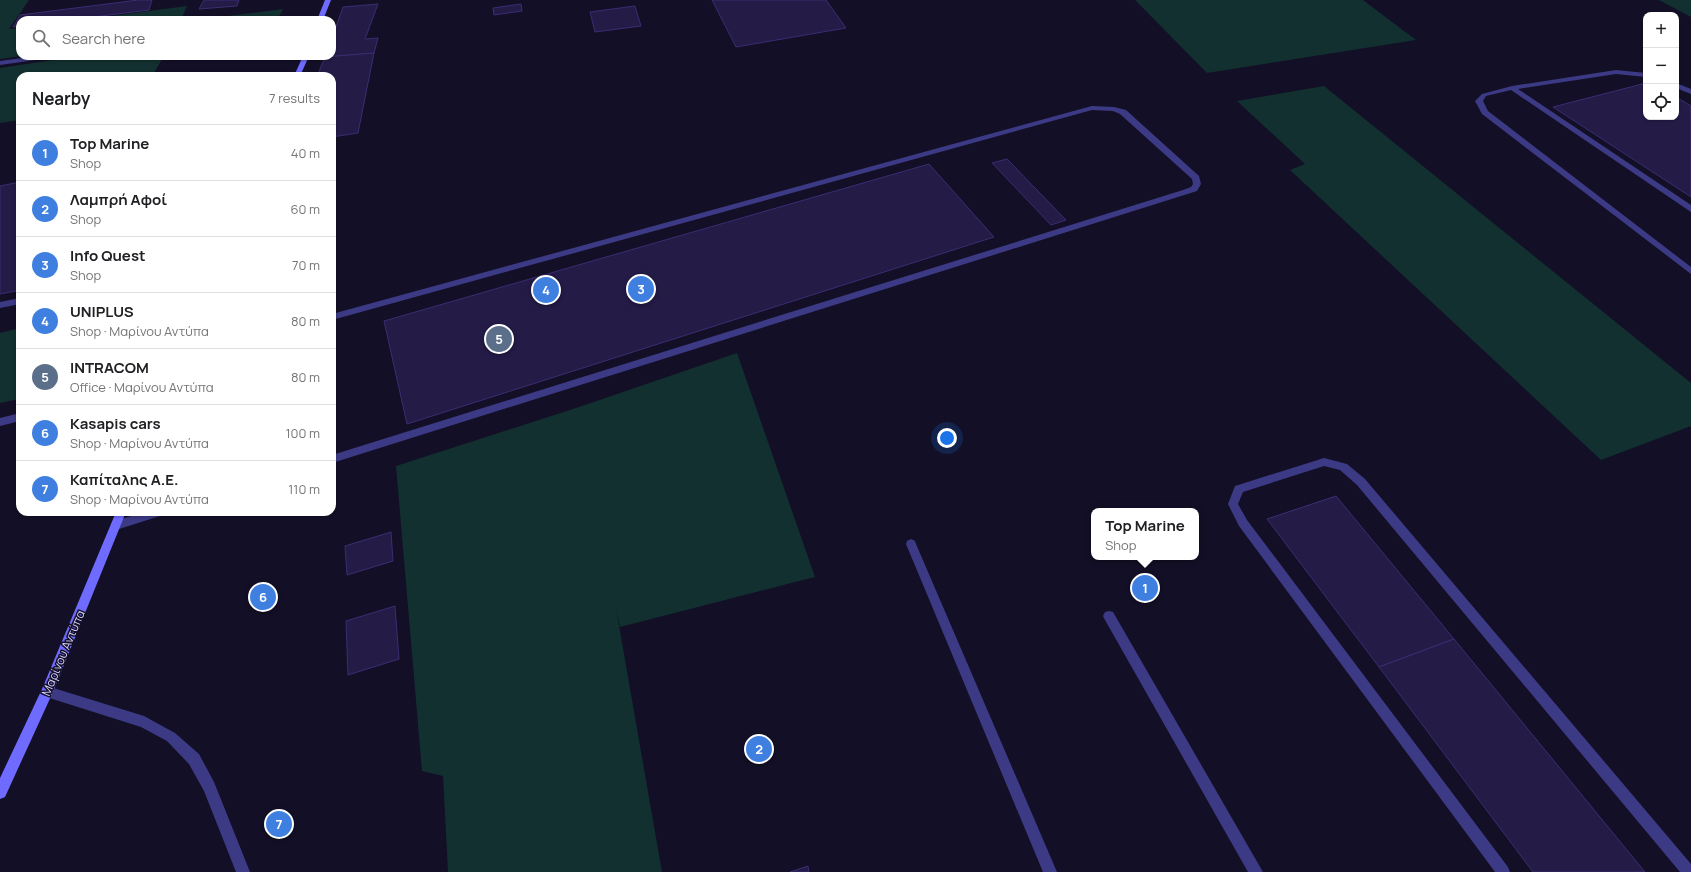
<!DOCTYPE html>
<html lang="en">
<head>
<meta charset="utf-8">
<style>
	:root { --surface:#fff; --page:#f6f6f6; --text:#202124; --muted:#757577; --line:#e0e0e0; --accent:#111827 }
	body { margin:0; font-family:Manrope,sans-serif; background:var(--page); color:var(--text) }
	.controls { position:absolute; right:12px; top:12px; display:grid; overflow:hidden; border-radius:8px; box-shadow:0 1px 3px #0004 }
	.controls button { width:36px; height:36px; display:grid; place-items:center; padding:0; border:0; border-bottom:1px solid var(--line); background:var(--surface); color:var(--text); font:20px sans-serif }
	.you { position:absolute; left:947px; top:438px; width:14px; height:14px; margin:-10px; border:3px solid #fff; border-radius:50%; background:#1a73e8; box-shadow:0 0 0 6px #1a73e833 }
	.badge { display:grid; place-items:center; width:26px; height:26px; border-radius:50%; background:var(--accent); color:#fff; font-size:13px; font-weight:700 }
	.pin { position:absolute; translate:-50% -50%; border:2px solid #fff; box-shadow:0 1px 4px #0006 }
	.popup { position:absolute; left:1091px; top:508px; width:108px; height:52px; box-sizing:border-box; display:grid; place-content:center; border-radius:8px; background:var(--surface); filter:drop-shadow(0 1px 3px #0005); font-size:13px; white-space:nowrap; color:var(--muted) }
	.popup b { font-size:15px; color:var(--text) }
	.popup::after { content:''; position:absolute; left:50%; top:100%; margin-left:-8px; border:8px solid transparent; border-top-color:var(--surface) }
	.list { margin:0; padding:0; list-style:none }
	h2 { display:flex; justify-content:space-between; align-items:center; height:52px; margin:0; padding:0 16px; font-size:17px }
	h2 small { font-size:13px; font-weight:400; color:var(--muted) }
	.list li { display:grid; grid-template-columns:26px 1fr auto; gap:12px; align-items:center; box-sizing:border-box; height:56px; padding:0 16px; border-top:1px solid var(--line) }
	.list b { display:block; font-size:15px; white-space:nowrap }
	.list p { margin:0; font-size:13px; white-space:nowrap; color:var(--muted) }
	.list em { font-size:13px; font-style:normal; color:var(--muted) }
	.icon { flex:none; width:22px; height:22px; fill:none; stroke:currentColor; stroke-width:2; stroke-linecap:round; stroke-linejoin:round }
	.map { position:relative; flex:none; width:1691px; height:872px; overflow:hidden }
	.search { position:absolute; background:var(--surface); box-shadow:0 1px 3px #0004; left:16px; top:16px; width:320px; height:44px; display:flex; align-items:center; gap:10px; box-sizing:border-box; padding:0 14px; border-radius:12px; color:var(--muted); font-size:15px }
	.panel { position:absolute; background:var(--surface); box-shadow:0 1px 3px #0004; left:16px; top:72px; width:320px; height:444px; border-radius:12px }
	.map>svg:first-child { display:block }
</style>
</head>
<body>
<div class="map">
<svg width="1691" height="872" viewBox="0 0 1691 872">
	<rect width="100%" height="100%" fill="#130f26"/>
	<g fill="#12302f">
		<polygon points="0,0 29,0 9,29 20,28 20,56 22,56 0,59"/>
		<polygon points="1135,0 1363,0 1416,40 1207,73"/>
		<polygon points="1659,0 1691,0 1691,17"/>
		<polygon points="187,6 181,20 82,20"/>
		<polygon points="283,9 277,20 196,20"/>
		<polygon points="79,56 164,56 152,76 20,76 20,120 0,123 0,68"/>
		<polygon points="1324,86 1691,383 1691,426 1601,460 1290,170 1305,164 1237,101"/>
		<polygon points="20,328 20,399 0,403 0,333"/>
		<polygon points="737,353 815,577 620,627 616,608 662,872 448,872 443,776 422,771 396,466 579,407"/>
	</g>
	<g fill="#241b47" stroke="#3b2d73">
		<polygon points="138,0 152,0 149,10 69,20 20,20 20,26 13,27 20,15"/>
		<polygon points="204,0 239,0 237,6 199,9"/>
		<polygon points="712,0 826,0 846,28 736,47"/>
		<polygon points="378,4 365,39 378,38 374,53 325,57 332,56 332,38 343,7"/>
		<polygon points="521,4 522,11 494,15 493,8"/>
		<polygon points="635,6 641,26 595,32 590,12"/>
		<polygon points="374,53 358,133 332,137 332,76 317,76 325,57"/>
		<polygon points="1646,83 1646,117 1676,117 1676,97 1691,106 1691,197 1553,107"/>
		<polygon points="1007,159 1066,220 1051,225 992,163"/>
		<polygon points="929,164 994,237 407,424 384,321"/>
		<polygon points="20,182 20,279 16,291 0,294 0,186"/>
		<polygon points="1336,496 1454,639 1379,667 1267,519"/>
		<polygon points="391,532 393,561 347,575 345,546"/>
		<polygon points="395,606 399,659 348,675 346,621"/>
		<polygon points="1454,639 1645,872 1533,872 1379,667"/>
		<polygon points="808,866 809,872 790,872"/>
	</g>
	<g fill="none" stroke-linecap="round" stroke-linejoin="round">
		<g fill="#3d3a85" fill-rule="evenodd">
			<polygon points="36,56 53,56 50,58 0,65 0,61"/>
			<polygon points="1616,70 1646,73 1646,77 1616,74 1518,89 1691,205 1691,212 1511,90 1486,96 1483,101 1488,111 1691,267 1691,274 1482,114 1475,101 1482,94 1512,86"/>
			<polygon points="1676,83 1691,89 1691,94 1676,88"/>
			<polygon points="1092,106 1114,107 1126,110 1199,176 1201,184 1197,191 332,463 332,455 1183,190 1191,187 1193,184 1192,179 1120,114 1113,111 1092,110 332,320 332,314"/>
			<polygon points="20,298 20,304 0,308 0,302"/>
			<polygon points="1324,458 1347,464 1365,479 1691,864 1691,872 1680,872 1357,485 1340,470 1324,466 1243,492 1238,504 1247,520 1508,867 1510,872 1495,872 1239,526 1228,504 1235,486"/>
			<polygon points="144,512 164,512 163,515 116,530 112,528 111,525 112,522"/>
			<polygon points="911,539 915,541 916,544 1057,872 1043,872 906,544 907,541"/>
			<polygon points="1109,611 1113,612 1263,872 1248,872 1105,620 1103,616 1105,612"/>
			<polygon points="47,686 144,716 175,733 199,754 214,782 250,872 236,872 204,791 189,764 167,741 141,727 43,696 41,692 43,688"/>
		</g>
		<polygon fill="#3d3a85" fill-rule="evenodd" points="20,413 20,421 0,426 0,418"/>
		<g fill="#6f6bff" fill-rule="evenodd">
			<polygon points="325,0 331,0 323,20 317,20"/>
			<polygon points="303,56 309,56 300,76 294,76"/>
			<polygon points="116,512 126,512 53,692 5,797 0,799 0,778 42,689"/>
		</g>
	</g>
	<g text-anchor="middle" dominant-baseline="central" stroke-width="3" stroke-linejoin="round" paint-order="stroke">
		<g font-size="12" fill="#d9d4ff" stroke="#130f26">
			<text transform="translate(63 653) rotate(-67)">Μαρίνου Αντύπα</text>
		</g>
	</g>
</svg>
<div class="controls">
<button>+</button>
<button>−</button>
<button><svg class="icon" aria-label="locate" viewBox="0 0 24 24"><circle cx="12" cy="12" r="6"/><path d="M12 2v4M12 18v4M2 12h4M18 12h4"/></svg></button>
</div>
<div class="you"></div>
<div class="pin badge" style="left:1145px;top:588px;background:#3f7fe0">1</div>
<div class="popup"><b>Top Marine</b>Shop</div>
<div class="pin badge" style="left:759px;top:749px;background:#3f7fe0">2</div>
<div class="pin badge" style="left:641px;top:289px;background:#3f7fe0">3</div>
<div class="pin badge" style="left:546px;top:290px;background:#3f7fe0">4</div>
<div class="pin badge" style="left:499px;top:339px;background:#5c6f8a">5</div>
<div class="pin badge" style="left:263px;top:597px;background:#3f7fe0">6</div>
<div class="pin badge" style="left:279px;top:824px;background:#3f7fe0">7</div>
<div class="search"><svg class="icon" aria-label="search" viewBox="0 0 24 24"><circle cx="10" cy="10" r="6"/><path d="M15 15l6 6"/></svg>Search here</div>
<section class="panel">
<h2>Nearby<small>7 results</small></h2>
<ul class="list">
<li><span class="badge" style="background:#3f7fe0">1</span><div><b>Top Marine</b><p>Shop</p></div><em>40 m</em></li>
<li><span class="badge" style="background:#3f7fe0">2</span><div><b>Λαμπρή Αφοί</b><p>Shop</p></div><em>60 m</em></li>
<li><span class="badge" style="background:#3f7fe0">3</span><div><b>Info Quest</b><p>Shop</p></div><em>70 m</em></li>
<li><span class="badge" style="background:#3f7fe0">4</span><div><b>UNIPLUS</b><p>Shop · Μαρίνου Αντύπα</p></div><em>80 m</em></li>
<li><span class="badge" style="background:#5c6f8a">5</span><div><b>INTRACOM</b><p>Office · Μαρίνου Αντύπα</p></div><em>80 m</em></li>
<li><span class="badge" style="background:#3f7fe0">6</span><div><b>Kasapis cars</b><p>Shop · Μαρίνου Αντύπα</p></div><em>100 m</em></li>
<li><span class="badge" style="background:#3f7fe0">7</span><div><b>Καπίταλης Α.Ε.</b><p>Shop · Μαρίνου Αντύπα</p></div><em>110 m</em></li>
</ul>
</section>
</div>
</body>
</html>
